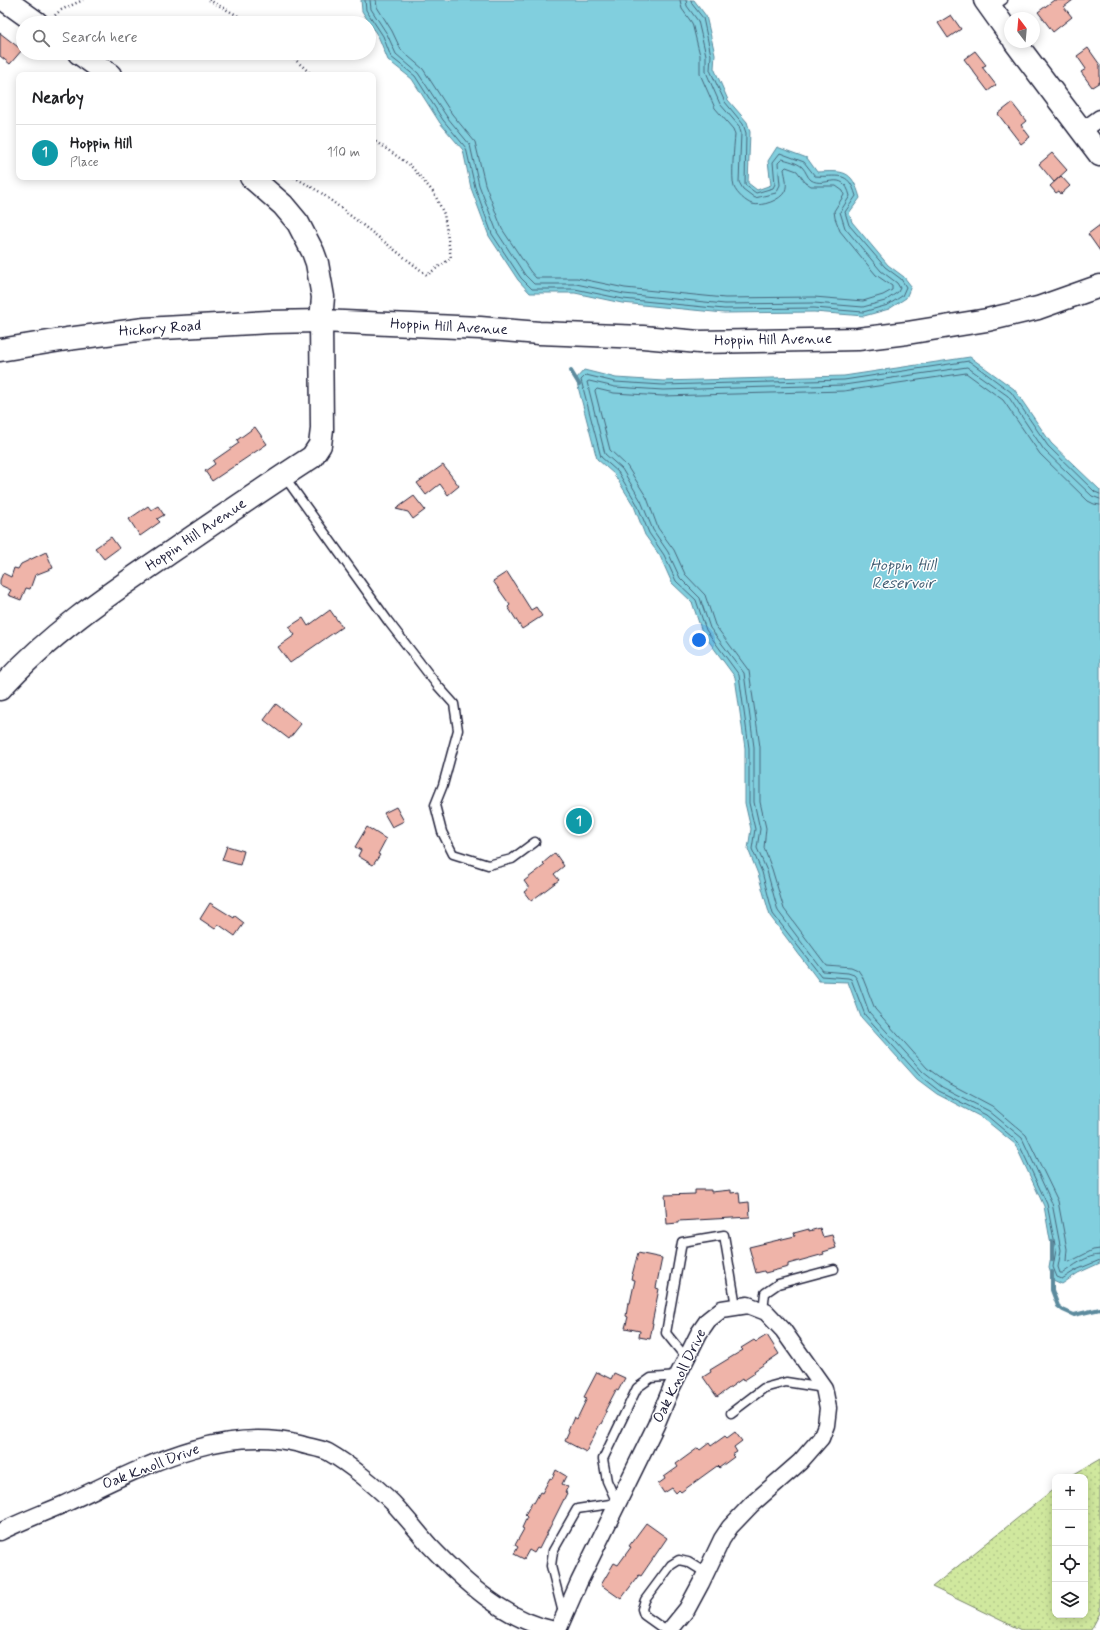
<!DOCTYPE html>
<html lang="en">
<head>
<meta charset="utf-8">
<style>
	:root { --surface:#fff; --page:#f6f6f6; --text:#202124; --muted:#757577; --line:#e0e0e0; --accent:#1f6fb2 }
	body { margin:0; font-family:Mynerve,sans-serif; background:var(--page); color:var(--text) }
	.controls { position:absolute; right:12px; bottom:12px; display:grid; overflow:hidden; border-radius:8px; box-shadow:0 2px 10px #0003 }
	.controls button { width:36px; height:36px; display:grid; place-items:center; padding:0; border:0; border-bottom:1px solid var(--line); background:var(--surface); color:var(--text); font:20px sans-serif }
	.compass { position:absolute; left:1004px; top:12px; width:36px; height:36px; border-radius:50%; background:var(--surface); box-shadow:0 2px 10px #0003; rotate:344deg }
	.you { position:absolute; left:699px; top:640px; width:14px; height:14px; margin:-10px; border:3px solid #fff; border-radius:50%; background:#1a73e8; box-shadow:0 0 0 6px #1a73e833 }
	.badge { display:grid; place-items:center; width:26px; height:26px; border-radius:50%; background:var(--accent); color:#fff; font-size:13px; font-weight:700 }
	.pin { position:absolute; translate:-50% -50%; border:2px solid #fff; box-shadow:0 1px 4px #0006 }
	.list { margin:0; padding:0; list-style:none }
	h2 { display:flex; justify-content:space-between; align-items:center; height:52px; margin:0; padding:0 16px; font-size:17px }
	h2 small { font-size:13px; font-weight:400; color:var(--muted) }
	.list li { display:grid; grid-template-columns:26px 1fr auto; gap:12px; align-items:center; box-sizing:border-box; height:56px; padding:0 16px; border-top:1px solid var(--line) }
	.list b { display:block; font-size:15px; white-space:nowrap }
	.list p { margin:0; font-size:13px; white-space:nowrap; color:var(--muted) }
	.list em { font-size:13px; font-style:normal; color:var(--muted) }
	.icon { flex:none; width:22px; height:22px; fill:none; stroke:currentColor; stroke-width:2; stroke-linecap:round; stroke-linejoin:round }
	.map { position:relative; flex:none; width:1100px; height:1630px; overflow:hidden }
	.search { position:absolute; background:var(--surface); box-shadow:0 2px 10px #0003; left:16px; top:16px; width:360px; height:44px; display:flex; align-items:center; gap:10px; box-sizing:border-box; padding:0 14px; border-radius:22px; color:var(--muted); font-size:15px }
	.panel { position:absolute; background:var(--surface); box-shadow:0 2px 10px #0003; left:16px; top:72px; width:360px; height:108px; border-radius:8px }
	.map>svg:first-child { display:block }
</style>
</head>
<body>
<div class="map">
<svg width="1100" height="1630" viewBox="0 0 1100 1630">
	<defs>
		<pattern id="park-dots" width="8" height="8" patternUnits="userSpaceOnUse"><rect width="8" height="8" fill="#d0e89e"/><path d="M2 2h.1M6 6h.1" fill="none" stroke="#b2c789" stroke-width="1.8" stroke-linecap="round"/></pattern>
	</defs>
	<rect width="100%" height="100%" fill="#fff"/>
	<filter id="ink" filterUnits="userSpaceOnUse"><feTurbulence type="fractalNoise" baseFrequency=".025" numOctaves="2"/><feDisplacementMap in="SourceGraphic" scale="8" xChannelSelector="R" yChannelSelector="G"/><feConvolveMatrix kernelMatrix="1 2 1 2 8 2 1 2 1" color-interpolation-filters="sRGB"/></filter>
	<g filter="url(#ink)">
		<polygon fill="url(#park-dots)" stroke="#79856c" points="1100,1459 1100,1613 1091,1630 1021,1630 932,1587 1055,1488 1055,1615 1085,1615 1085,1477 1069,1477"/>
		<g fill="#81cfde" stroke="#5b8a9d">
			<path d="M361,0h333l12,16 9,38 -1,14 14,32 19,22 3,10 -2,51 9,7 14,-5 -3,-24 9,-14 30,11 10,14c26,-1 35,-3 43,26l-11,15 3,9 36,43 16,12 7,9 -5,12 -17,11 -25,7 -50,-4 -90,1 -102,-10 -47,-10h-45l-12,-13 -29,-44 -18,-48 -8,-38 -23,-27 -28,-44 -24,-19 -9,-22 -17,-27z"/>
			<polygon points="970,357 1014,389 1051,443 1100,490 1100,1263 1078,1273 1062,1284 1053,1280 1049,1268 1052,1251 1044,1206 1015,1144 983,1118 937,1094 917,1079 861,1017 848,982 819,981 770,916 758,874 748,849 751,829 745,803 745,748 735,677 702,632 692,602 672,583 660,556 645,535 634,506 614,474 597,459 576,379 584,370 616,378 663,381 844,376"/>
		</g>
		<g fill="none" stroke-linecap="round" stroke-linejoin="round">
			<g stroke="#48677c" stroke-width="1">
				<path d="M365,0l1,10 17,26 8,21 24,19 28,44 23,28 9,39 17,47 29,44 11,11h43l48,10 101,10 90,-1 49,4 25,-7 14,-9 4,-9 -5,-8 -16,-12 -36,-42 -4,-13 11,-16c-8,-27 -19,-18 -41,-20l-11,-14 -24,-9 -7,9 2,22 -2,4 -17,5 -11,-8 1,-52 -3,-9 -18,-22 -15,-32 1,-15 -8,-37 -11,-14 -1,-4"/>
				<path d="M370,0l1,9 16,25 9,20 22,19 29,44 23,28 9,40 18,47 28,43 9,9h42l48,10 101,10 89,-1 49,4 22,-6 13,-9 2,-4 -3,-5 -16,-12 -36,-43 -5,-16 10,-16c-7,-28 -25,-7 -39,-16 -4,-3 -5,-9 -9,-13 -4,-4 -15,-7 -20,-8l-4,4 2,22 -4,8 -21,5 -12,-9 -4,-7 2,-49 -2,-7 -19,-22 -14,-32v-17l-8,-34 -11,-15 -1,-6"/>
				<path d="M376,0l1,7 15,24 9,19 22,19 29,45 23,28 10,42 17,45 28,42 6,7h41l48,10 100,10 89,-1 49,4 20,-6 9,-5v-4l-16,-11 -36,-44 -5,-13 -1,-7 10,-16 -1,-4 -7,-5h-25l-6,-4 -8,-11 -11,-4 -2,2c1,7 4,15 1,22 -4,9 -23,16 -33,13 -6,-2 -15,-10 -18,-17 -3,-10 0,-40 1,-53l-2,-5 -18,-21 -15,-34v-19l-8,-32 -10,-14 -2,-9"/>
				<polyline points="1100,494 1095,492 1048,446 1011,392 969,361 844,380 663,385 615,382 586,375 581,380 601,457 618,472 637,504 649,533 664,555 676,581 696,600 706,630 739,675 749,748 749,803 755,829 752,849 762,872 773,914 821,976 848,978 851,979 865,1015 920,1076 939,1091 986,1115 1018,1142 1047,1204 1056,1250 1053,1267 1057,1277 1062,1279 1076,1270 1100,1260"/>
				<path d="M1100,499l-8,-3 -48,-46 -36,-54 -41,-29 -123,18 -181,5 -48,-3 -26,-6 -2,1 18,72 17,15 19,32 12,29 15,22 12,26 20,20 10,30 34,45 10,74v55l6,27 -3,19 10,23 11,40 45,60 25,2 6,2 3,4 12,33 54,60 19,15 47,24 33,27 30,65 9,47 -3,17 2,6h3c10,-7 24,-18 37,-18"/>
				<polyline points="1100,505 1094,504 1088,501 1040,454 1003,400 966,373 844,391 663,396 614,393 597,389 595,391 610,450 627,466 647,498 658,528 674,550 685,574 705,595 715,625 749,671 760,747 760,802 766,828 764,848 772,869 784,909 826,965 851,967 858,970 862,976 875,1009 927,1068 945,1081 992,1106 1026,1135 1058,1201 1067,1249 1066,1261 1069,1262 1093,1250 1100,1249"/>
			</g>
			<g stroke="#5b8a9d" stroke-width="4">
				<polyline points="571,371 579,384"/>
				<polyline points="1052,1242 1052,1260"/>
				<polyline points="1052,1272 1052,1290 1058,1306 1063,1310 1074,1315 1100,1309"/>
			</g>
		</g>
		<g fill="#efb4a9" stroke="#22223b">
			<polygon points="1054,0 1073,0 1064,7 1072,17 1053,32 1038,12"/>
			<polygon points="951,15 961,29 948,38 938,23"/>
			<polygon points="0,33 22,50 10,64 0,56"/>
			<polygon points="1088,48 1100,65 1100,82 1092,87 1081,72 1086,69 1077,56"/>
			<polygon points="975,51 986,65 982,67 996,85 988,91 964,59"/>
			<polygon points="1012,103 1026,121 1021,125 1030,137 1021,144 998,114"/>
			<polygon points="1052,153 1067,170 1054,182 1039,164"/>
			<polygon points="1061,176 1070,186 1061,194 1059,191 1056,193 1050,186"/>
			<polygon points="1100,225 1100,251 1088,234"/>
			<polygon points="255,427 267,444 212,481 205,471 215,464 213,461 239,443 237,440"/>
			<polygon points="443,465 459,486 448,495 440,484 426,495 417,483"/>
			<polygon points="414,496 425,510 413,519 408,512 396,509"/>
			<polygon points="148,506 151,510 158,506 164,515 157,519 160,522 140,536 129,519"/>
			<polygon points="111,537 119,548 104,559 95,548"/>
			<polygon points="46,552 53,568 35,575 30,589 26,588 21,600 8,595 11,590 0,585 0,580 3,573 11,577 14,568 18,569 21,564"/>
			<polygon points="507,572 531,610 536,607 542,616 522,629 508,607 510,605 493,581"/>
			<polygon points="330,610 342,627 290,663 278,647 295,635 289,627 303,618 308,626"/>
			<polygon points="276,704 301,724 289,739 264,720"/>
			<polygon points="396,807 404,821 392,827 384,813"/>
			<polygon points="367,827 386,839 378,854 380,855 373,865 358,856 361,850 355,847"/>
			<polygon points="227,846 244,851 240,865 222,860"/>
			<polygon points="555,853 564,866 554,874 559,880 531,901 524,892 529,888 524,881 545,865 543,863"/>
			<polygon points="210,903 234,918 235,916 244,923 235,936 218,924 215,929 200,919"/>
			<polygon points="695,1190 711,1190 711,1192 731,1190 731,1193 739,1192 740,1203 749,1202 750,1217 678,1221 678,1223 667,1224 665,1195 695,1194"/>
			<polygon points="820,1228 823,1237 832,1235 836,1248 823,1252 824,1254 788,1264 788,1267 765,1273 764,1271 756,1273 749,1247 795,1236 794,1233 809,1229 809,1231"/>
			<polygon points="638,1253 662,1258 656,1288 659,1289 652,1323 653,1323 650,1339 639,1337 640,1331 625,1328 628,1317 626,1316 628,1303 630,1303 635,1280 631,1279"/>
			<polygon points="767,1335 779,1354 754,1371 755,1373 743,1381 742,1379 717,1397 703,1377 711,1372 710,1370 743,1350 741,1348 754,1340 756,1342"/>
			<polygon points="597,1372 611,1379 614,1373 625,1378 618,1391 616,1390 605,1411 607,1412 601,1424 600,1424 586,1452 565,1441 569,1432 568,1431 574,1417 577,1419 587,1398 584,1397"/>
			<polygon points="735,1432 742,1441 734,1447 737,1452 732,1455 734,1457 719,1468 717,1466 681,1492 679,1490 676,1493 672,1488 664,1493 658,1484 665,1479 664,1477 678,1467 676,1464 698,1448 700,1450 709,1443 711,1446 725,1436 727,1438"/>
			<polygon points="556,1470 566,1476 562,1484 568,1487 565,1492 567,1493 539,1549 537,1548 534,1553 529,1550 524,1559 514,1554 518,1547 515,1545 524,1529 522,1528 527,1517 525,1515 532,1502 534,1503 540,1492 542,1493 550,1478 552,1479"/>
			<polygon points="646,1523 667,1538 641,1576 639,1575 621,1599 601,1585 614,1563 618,1565 631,1547 629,1546"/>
		</g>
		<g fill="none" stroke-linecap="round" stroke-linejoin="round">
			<defs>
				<g id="lane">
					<polyline points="991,8 1003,0"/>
					<polyline points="284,476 388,621 437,685 454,704 458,730 443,785 435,805 442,832 453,854 488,865 512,859 535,842"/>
					<polyline points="763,1311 765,1293 778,1284 834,1269"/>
					<polyline points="687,1359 666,1333 682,1242 724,1235 736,1306"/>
					<polyline points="731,1413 764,1388 786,1382 824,1388"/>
					<polyline points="563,1613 551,1566 553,1551 577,1509 617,1503 607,1481 603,1459 637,1388 651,1378 678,1376"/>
					<polyline points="665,1630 644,1615 642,1609 645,1600 671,1565 679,1560 688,1562 706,1573"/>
				</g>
				<g id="street">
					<polyline points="1082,131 1100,118"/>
					<path d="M0,1532c20,-10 41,-18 62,-27 73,-33 154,-82 238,-61 8,3 20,4 28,8 21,12 48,34 65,51 13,14 24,28 36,42 33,35 77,76 126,85"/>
					<polyline points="558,1630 579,1582 656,1425 671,1389 699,1333 708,1320 722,1309 748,1305 766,1312 783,1330 824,1388 828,1408 826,1425 821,1438 800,1462 752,1504 730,1527 722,1539 701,1583 687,1609 670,1630"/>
				</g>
				<g id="secondary">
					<polyline points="5,0 37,23"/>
					<polyline points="985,0 1010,35"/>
					<polyline points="1015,42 1100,155"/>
					<polyline points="79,53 110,75"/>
					<polyline points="0,350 67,339 145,329 269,322 321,321 480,328 539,333 643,337 699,342 858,339 907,333 987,320 1038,308 1100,286"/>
					<path d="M0,689c48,-54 109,-95 168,-135 48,-33 96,-66 144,-97l8,-12 2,-16 -1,-108 2,-24 -6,-34 -4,-11 -15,-29 -15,-18 -32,-28"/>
				</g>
			</defs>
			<use href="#lane" stroke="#22223b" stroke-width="11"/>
			<use href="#street" stroke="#22223b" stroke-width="19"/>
			<use href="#secondary" stroke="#22223b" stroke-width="25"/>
			<g stroke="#22223b" stroke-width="2.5" stroke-dasharray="1 3" stroke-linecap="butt">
				<polyline points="209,0 251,23"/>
				<polyline points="52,18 61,10 83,0"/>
				<polyline points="288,53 312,75"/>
				<polyline points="294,177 320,192 427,275 451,258 444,214 434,193 410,165 373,140"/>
			</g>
			<use href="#lane" stroke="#fff" stroke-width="8"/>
			<use href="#street" stroke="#fff" stroke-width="16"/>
			<use href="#secondary" stroke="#fff" stroke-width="22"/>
		</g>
	</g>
	<g text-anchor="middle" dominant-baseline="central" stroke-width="3" stroke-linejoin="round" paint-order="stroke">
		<g font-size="15" fill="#22223b" stroke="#fff">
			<text transform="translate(449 327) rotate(3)">Hoppin Hill Avenue</text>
			<text transform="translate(160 329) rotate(-4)">Hickory Road</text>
			<text transform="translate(773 340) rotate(-1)">Hoppin Hill Avenue</text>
			<text transform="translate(196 535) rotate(-34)">Hoppin Hill Avenue</text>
			<text transform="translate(680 1376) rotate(-64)">Oak Knoll Drive</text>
			<text transform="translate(151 1467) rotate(-21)">Oak Knoll Drive</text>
		</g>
		<g font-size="16" font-style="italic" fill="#435f74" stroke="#fff">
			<text x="903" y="565">Hoppin Hill<tspan x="903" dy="18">Reservoir</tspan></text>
		</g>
	</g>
</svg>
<div class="controls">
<button>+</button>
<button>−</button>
<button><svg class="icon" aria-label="locate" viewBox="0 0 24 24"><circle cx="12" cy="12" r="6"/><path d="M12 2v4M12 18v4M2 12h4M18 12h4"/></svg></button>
<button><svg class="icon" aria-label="layers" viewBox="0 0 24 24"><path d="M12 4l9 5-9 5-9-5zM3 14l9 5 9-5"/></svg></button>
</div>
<svg class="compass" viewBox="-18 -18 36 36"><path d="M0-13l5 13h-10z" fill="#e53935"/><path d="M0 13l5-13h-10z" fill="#757577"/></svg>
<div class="you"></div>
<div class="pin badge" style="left:579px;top:821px;background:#0f9aa8">1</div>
<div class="search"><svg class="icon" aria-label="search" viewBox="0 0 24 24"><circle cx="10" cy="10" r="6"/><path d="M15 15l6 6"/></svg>Search here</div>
<section class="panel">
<h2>Nearby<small></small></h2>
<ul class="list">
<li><span class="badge" style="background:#0f9aa8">1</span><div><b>Hoppin Hill</b><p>Place</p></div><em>110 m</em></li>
</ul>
</section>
</div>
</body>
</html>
